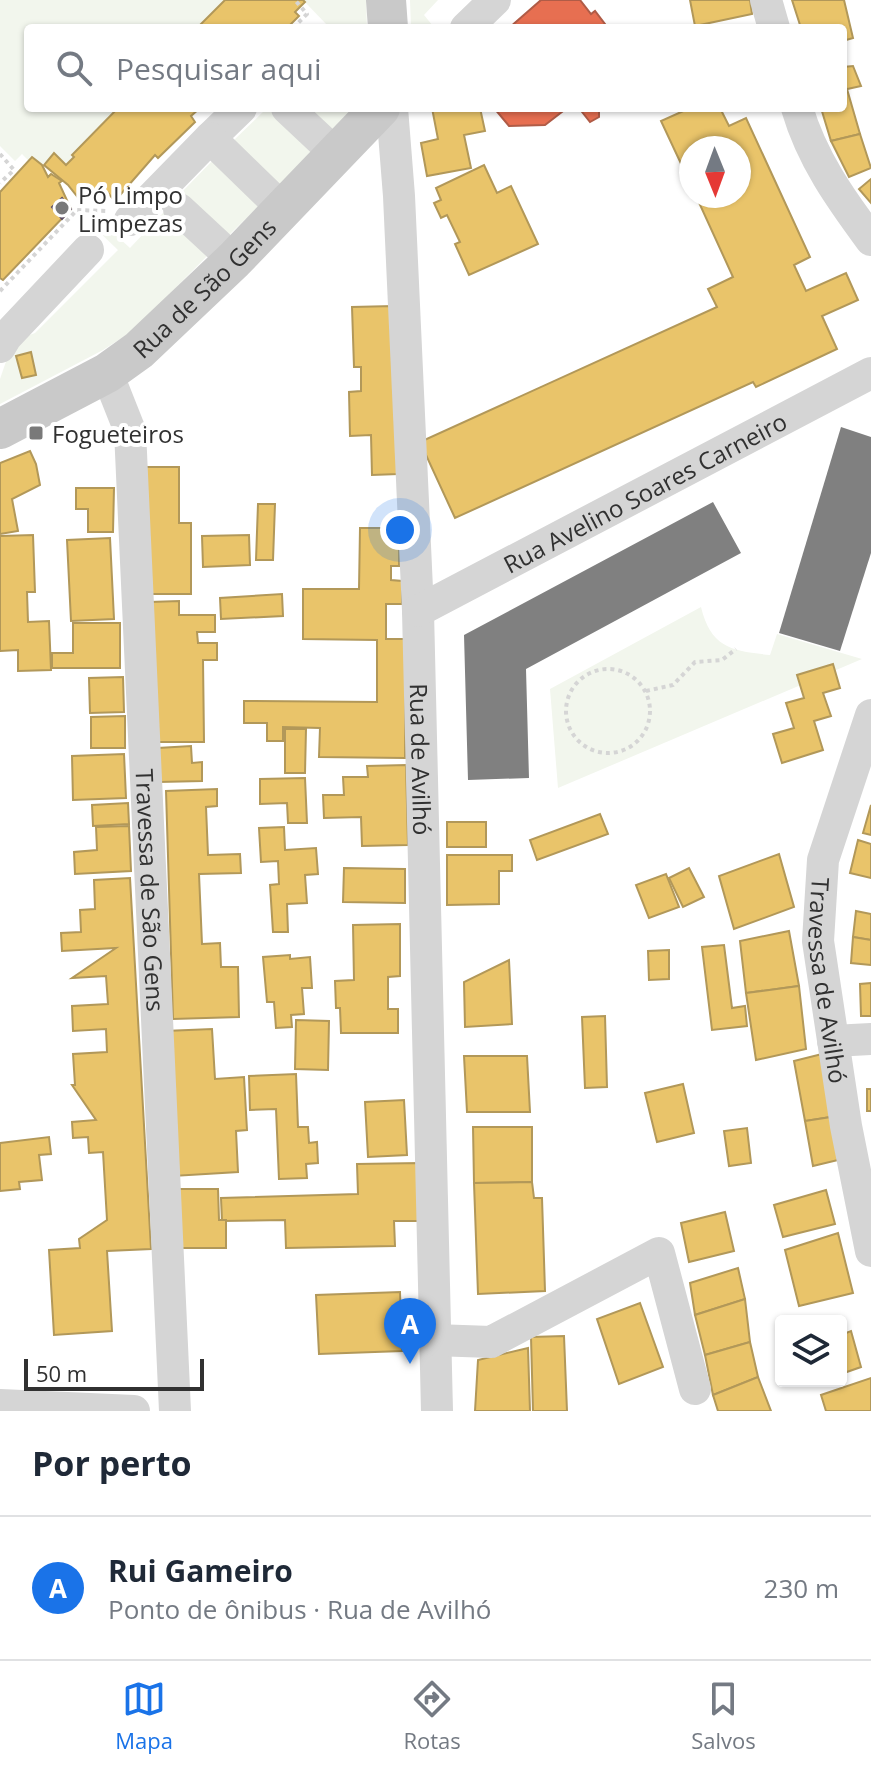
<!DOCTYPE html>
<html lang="pt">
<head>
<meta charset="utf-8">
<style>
	:root { --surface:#fff; --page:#f6f6f7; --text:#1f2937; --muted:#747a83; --line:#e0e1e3; --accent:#1a73e8 }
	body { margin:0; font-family:"Open Sans",sans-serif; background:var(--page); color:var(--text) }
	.controls { position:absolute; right:24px; bottom:24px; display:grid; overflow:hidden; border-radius:8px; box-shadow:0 2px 6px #0004 }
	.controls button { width:72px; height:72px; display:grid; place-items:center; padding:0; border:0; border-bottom:2px solid var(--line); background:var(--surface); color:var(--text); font:40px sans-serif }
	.compass { position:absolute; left:679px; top:136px; width:72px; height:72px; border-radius:50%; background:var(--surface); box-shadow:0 2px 6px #0004; rotate:179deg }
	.scale { position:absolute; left:24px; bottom:20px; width:180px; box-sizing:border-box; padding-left:8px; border:4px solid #313131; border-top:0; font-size:22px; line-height:28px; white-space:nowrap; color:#313131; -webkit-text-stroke:6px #fff; paint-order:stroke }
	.you { position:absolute; left:400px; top:530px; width:28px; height:28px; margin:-20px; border:6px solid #fff; border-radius:50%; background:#1a73e8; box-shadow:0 0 0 12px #1a73e833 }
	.badge { display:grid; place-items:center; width:52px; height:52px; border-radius:50%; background:var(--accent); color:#fff; font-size:26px; font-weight:700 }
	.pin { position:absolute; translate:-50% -66px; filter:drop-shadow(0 2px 4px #0008) }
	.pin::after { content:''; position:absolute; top:42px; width:28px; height:24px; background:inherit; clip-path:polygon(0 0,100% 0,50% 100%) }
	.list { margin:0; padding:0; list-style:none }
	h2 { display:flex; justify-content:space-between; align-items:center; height:104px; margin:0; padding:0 32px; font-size:34px }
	h2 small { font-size:26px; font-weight:400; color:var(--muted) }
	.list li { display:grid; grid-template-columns:52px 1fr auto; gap:24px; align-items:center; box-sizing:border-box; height:144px; padding:0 32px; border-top:2px solid var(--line) }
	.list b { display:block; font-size:30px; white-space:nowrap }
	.list p { margin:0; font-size:26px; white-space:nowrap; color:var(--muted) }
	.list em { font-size:26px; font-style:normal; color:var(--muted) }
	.icon { flex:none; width:44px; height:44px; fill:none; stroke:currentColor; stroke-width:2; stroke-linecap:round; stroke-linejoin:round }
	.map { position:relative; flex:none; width:871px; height:1411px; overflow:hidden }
	.search { position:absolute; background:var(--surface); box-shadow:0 2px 6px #0004; left:24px; right:24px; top:24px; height:88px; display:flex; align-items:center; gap:20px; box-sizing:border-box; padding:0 28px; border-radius:8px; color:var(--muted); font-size:30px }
	.sheet { height:248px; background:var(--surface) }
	nav { display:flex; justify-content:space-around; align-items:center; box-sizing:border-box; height:112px; border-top:2px solid var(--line); background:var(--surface); font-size:22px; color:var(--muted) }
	nav a { display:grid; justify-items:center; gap:4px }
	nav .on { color:var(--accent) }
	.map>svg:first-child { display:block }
</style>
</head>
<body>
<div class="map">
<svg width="871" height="1411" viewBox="0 0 871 1411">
	<rect width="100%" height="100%" fill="#fff"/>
	<g fill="#f2f6ed">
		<polygon points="0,0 225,0 197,28 28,28 28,108 118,108 72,155 74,157 66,165 54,154 42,165 32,158 29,161 22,154 15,161 0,146"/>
		<polygon points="303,0 366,0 367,28 330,28"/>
		<polygon points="410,0 438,0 424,15 433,26 431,28 411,28"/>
		<polygon points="267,108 313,151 278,186 232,142"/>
		<polygon points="303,108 357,108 331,133"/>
		<polygon points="216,157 262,203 226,238 179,195"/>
		<polygon points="164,212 207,256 134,330 103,350 0,404 0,379 13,341 35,333 118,250 92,225 98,219 130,248"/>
		<path d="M701,607c10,41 31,44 69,48l7,-21 85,25 -304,129 -8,-99z"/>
	</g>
	<g fill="#e9c46a" stroke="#b29859" stroke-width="2">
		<polygon points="225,0 303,0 305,2 295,12 299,16 287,28 197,28"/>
		<polygon points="690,0 750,0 752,14 695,26"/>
		<polygon points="792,0 844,0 853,38 843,41 843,28 801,28"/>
		<polygon points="853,66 861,86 843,90 843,67"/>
		<polygon points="847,89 860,134 831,141 821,108 843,108 843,90"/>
		<polygon points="118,108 200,108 191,116 195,122 158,158 155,155 121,194 119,192 113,199 108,193 97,203 88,193 80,200 68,185 44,165 54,153 66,165 74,157 72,155"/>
		<polygon points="432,108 480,108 485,131 464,135 471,168 427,176 421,143 438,139"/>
		<polygon points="690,108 720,108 729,126 746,118 810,257 794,265 806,291 846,273 858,300 822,316 837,349 756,387 753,382 455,518 420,442 717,307 708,289 733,277 696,196 739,196 739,148 691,148 691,185 661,121"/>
		<polygon points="860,134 871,168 849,177 831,141"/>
		<polygon points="32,157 42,165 48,177 51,174 62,181 59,183 71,209 3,280 0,278 0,192"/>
		<polygon points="484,165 497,193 511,186 538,244 469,275 455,244 460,242 447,215 441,218 434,203 441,200 436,188"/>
		<polygon points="871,179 871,203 859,189"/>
		<polygon points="393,306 398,474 372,475 371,435 350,436 349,392 361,391 361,367 354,367 352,307"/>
		<polygon points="31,352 36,375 22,378 16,356"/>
		<polygon points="30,451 36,464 40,485 12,499 18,531 0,534 0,463"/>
		<polygon points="146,467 179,467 179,523 191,523 191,594 146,594"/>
		<polygon points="76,488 114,488 113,532 88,532 88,509 76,509"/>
		<polygon points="258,504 275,504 273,560 256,560"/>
		<polygon points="360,528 399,528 399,566 391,566 391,580 402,581 402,604 386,604 386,639 406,639 405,758 319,757 320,728 283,727 283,741 267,741 267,723 244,723 244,701 377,702 377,640 303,639 303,589 359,589"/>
		<polygon points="33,535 35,592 27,592 28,622 49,621 51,670 18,671 18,650 0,651 0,536"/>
		<polygon points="249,535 250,565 203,567 202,536"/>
		<polygon points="110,538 114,619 71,621 67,540"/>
		<polygon points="282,594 283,616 221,619 220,598"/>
		<polygon points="179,601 179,615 215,615 215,632 197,632 198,643 217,643 217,660 203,660 204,742 151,742 150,602"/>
		<polygon points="73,623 120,623 120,668 52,668 52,653 73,653"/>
		<polygon points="833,664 840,688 823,693 831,716 814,721 823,750 782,763 773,734 794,728 786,703 804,698 797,675"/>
		<polygon points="123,677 124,712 90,713 89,678"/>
		<polygon points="125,716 125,748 91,748 91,717"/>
		<polygon points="285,729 306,729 305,773 285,773"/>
		<polygon points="191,746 192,763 202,762 202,781 159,782 158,748"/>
		<polygon points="124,754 126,798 73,800 72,756"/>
		<polygon points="406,765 408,845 362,846 361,817 324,818 323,795 344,795 343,777 368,777 367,766"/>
		<polygon points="305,778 307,823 288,823 287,803 260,804 260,779"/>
		<polygon points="217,789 217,806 206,807 208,855 240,854 241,873 199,874 202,944 220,943 221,967 238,967 239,1017 173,1019 166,791"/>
		<polygon points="128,803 129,824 93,826 92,805"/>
		<polygon points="871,805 871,835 863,833"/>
		<polygon points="600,814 608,834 537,860 530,840"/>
		<rect x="447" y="822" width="39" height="25"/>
		<polygon points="129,826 131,871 75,874 74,852 97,850 96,827"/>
		<polygon points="284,827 285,850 316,848 318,874 305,875 307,903 287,904 288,932 273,932 270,885 279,884 278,861 261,862 259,828"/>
		<polygon points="858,840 871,844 871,878 850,873"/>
		<polygon points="779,854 794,907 734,929 719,876"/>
		<polygon points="447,855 512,855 512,871 499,871 499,904 447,905"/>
		<polygon points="344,868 405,869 405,903 343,902"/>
		<polygon points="689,868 704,897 683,907 669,878"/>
		<polygon points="666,874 679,907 649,918 636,885"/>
		<polygon points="130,878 151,1249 107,1251 112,1331 54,1335 49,1250 80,1248 79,1239 107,1220 103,1152 89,1153 88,1137 73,1138 72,1122 96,1120 72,1085 75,1085 73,1054 107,1052 106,1029 73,1031 72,1006 108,1004 106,976 72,978 116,948 62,951 61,933 81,932 80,910 95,909 94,880"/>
		<polygon points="856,911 871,914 871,940 853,937"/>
		<polygon points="400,924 400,976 388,977 388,1009 398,1009 398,1033 341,1033 340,1008 336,1008 335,981 354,980 353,925"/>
		<polygon points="789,931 799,986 746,993 740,941"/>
		<polygon points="853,937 871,940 871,965 851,963"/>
		<polygon points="724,945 732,1008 745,1006 747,1026 712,1030 702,947"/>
		<polygon points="669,950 669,979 649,980 648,951"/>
		<polygon points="290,955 290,959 310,957 312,988 302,988 304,1014 291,1015 292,1027 276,1028 274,1002 267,1002 263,957"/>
		<polygon points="509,960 512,1024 465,1027 464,982"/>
		<polygon points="871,983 871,1016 861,1016 860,984"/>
		<polygon points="799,986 806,1049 756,1060 746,993"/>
		<polygon points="605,1016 607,1087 585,1088 582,1017"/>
		<polygon points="296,1020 329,1021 328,1070 295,1069"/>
		<polygon points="212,1029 215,1079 244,1077 247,1130 236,1131 238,1172 173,1176 165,1031"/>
		<polygon points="822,1054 831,1117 805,1121 794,1061"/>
		<polygon points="464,1056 527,1056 530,1112 467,1112"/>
		<polygon points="296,1074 298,1127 308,1127 309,1143 317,1142 318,1163 306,1164 307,1178 279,1179 276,1109 250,1110 249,1076"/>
		<polygon points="683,1084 694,1133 657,1142 645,1093"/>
		<rect x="867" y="1089" width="4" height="22"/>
		<polygon points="404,1100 407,1155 368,1157 365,1102"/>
		<polygon points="831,1117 838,1160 813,1166 805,1121"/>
		<polygon points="473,1127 532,1127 532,1182 474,1183"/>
		<polygon points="747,1128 751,1163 729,1166 724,1131"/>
		<polygon points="49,1137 51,1154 39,1155 42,1180 19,1182 20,1189 0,1191 0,1143"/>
		<polygon points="420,1163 422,1221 394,1221 395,1246 286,1248 285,1220 222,1221 221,1198 358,1194 357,1164"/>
		<polygon points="532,1182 534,1198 542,1198 545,1291 478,1294 474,1183"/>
		<polygon points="177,1189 218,1189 219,1220 226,1220 226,1248 177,1248"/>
		<polygon points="826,1190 835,1224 783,1237 774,1205"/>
		<polygon points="725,1212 734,1251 689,1262 681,1223"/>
		<polygon points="838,1233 853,1293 799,1306 785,1250"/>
		<polygon points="738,1268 745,1299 695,1315 690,1283"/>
		<polygon points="400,1292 402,1351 319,1354 316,1295"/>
		<polygon points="745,1299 750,1342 705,1355 695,1315"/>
		<polygon points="640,1303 663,1367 619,1384 597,1319"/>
		<polygon points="851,1331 861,1367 841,1374 841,1335"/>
		<polygon points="564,1336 567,1411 533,1411 531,1337"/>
		<polygon points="750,1342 758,1377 713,1395 705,1355"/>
		<polygon points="528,1348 530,1411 475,1411 478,1360"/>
		<polygon points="758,1377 771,1411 718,1411 713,1395"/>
		<polygon points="871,1378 871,1411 826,1411 821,1395"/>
	</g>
	<g fill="#e76f51" stroke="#b05c47" stroke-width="2">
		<polygon points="541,0 580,0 591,14 595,11 608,28 509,28"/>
		<polygon points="494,108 567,108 545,125 509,126"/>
		<polygon points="579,108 599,108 599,117 590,122"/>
	</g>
	<polygon fill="#6d597a" stroke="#5b4d64" stroke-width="2" points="62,198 71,209 62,219 52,207"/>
	<g fill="#808080">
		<polygon points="841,427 871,437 871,553 840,651 779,633"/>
		<polygon points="713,502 741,553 526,669 529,778 468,780 464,635"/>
	</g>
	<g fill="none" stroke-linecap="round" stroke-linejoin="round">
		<g stroke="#d5d5d5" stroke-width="4" stroke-dasharray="4 4" stroke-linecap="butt">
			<polyline points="293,28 307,14 295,0"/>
			<polyline points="0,154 14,170 0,183"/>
			<polyline points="0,291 77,210 106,211"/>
			<circle cx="608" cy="711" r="42"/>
			<polyline points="646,691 673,685 695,662 722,660 736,649"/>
		</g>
		<g stroke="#d5d5d5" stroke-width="32">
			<polyline points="766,0 774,28"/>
			<polyline points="466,28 495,0"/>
			<polyline points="287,108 336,154"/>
			<path id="s1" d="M392,108l7,88 19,415 19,800"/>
			<path d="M797,108c15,51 43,90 74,132"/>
			<polyline points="210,138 241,108"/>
			<polyline points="179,209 234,260"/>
			<polyline points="130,220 210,138 283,209"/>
			<polyline points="0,347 6,337 88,250"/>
			<path id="s2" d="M107,373l23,58 45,980"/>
			<path id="s3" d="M418,611l453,-238"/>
			<path id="s4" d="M871,715l-48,145 -5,81 28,185 25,125"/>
			<polyline points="833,1041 871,1039"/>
			<polyline points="434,1340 491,1342 659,1253 695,1389"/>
			<polyline points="0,1405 134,1411"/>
		</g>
		<g stroke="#c9c9c9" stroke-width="40">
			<polyline points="386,0 388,28"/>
			<path id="s5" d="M0,429l107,-56 32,-23 95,-90 146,-152"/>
		</g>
	</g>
	<g fill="#797979" stroke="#fff" stroke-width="3">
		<circle cx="62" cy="208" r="8"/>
		<rect x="28" y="425" width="16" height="16" rx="4"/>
	</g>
	<g text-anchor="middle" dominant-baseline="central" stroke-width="8" stroke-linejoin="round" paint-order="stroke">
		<g font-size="24" fill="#313131" stroke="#fff" text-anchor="start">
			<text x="78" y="194">Pó Limpo<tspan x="78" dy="28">Limpezas</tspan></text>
			<text x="52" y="433">Fogueteiros</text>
		</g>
		<g font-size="24" fill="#313131" stroke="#fff">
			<text stroke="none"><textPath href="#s5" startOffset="250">Rua de São Gens</textPath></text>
			<text stroke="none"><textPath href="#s3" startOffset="256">Rua Avelino Soares Carneiro</textPath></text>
			<text stroke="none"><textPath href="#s1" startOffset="652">Rua de Avilhó</textPath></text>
			<text stroke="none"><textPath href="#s2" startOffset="522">Travessa de São Gens</textPath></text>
			<text stroke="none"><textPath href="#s4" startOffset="274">Travessa de Avilhó</textPath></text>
		</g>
	</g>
</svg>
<div class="controls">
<button><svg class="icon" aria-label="layers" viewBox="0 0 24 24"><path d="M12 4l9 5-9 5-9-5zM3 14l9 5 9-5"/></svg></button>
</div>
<svg class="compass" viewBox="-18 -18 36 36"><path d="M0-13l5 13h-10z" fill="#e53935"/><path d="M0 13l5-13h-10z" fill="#747a83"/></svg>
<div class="scale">50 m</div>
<div class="you"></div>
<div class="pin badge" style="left:410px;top:1364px">A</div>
<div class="search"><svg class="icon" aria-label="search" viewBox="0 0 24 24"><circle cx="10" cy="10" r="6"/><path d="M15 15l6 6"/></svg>Pesquisar aqui</div>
</div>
<section class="sheet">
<h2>Por perto<small></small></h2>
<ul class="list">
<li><span class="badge">A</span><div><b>Rui Gameiro</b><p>Ponto de ônibus · Rua de Avilhó</p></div><em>230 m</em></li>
</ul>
</section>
<nav>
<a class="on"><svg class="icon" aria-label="map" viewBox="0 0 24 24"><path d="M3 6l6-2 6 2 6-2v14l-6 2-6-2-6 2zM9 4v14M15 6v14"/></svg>Mapa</a>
<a><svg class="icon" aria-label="directions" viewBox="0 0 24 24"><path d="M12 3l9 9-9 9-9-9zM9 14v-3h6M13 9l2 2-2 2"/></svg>Rotas</a>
<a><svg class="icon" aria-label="saved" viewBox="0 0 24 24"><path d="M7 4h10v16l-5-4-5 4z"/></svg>Salvos</a>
</nav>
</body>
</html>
